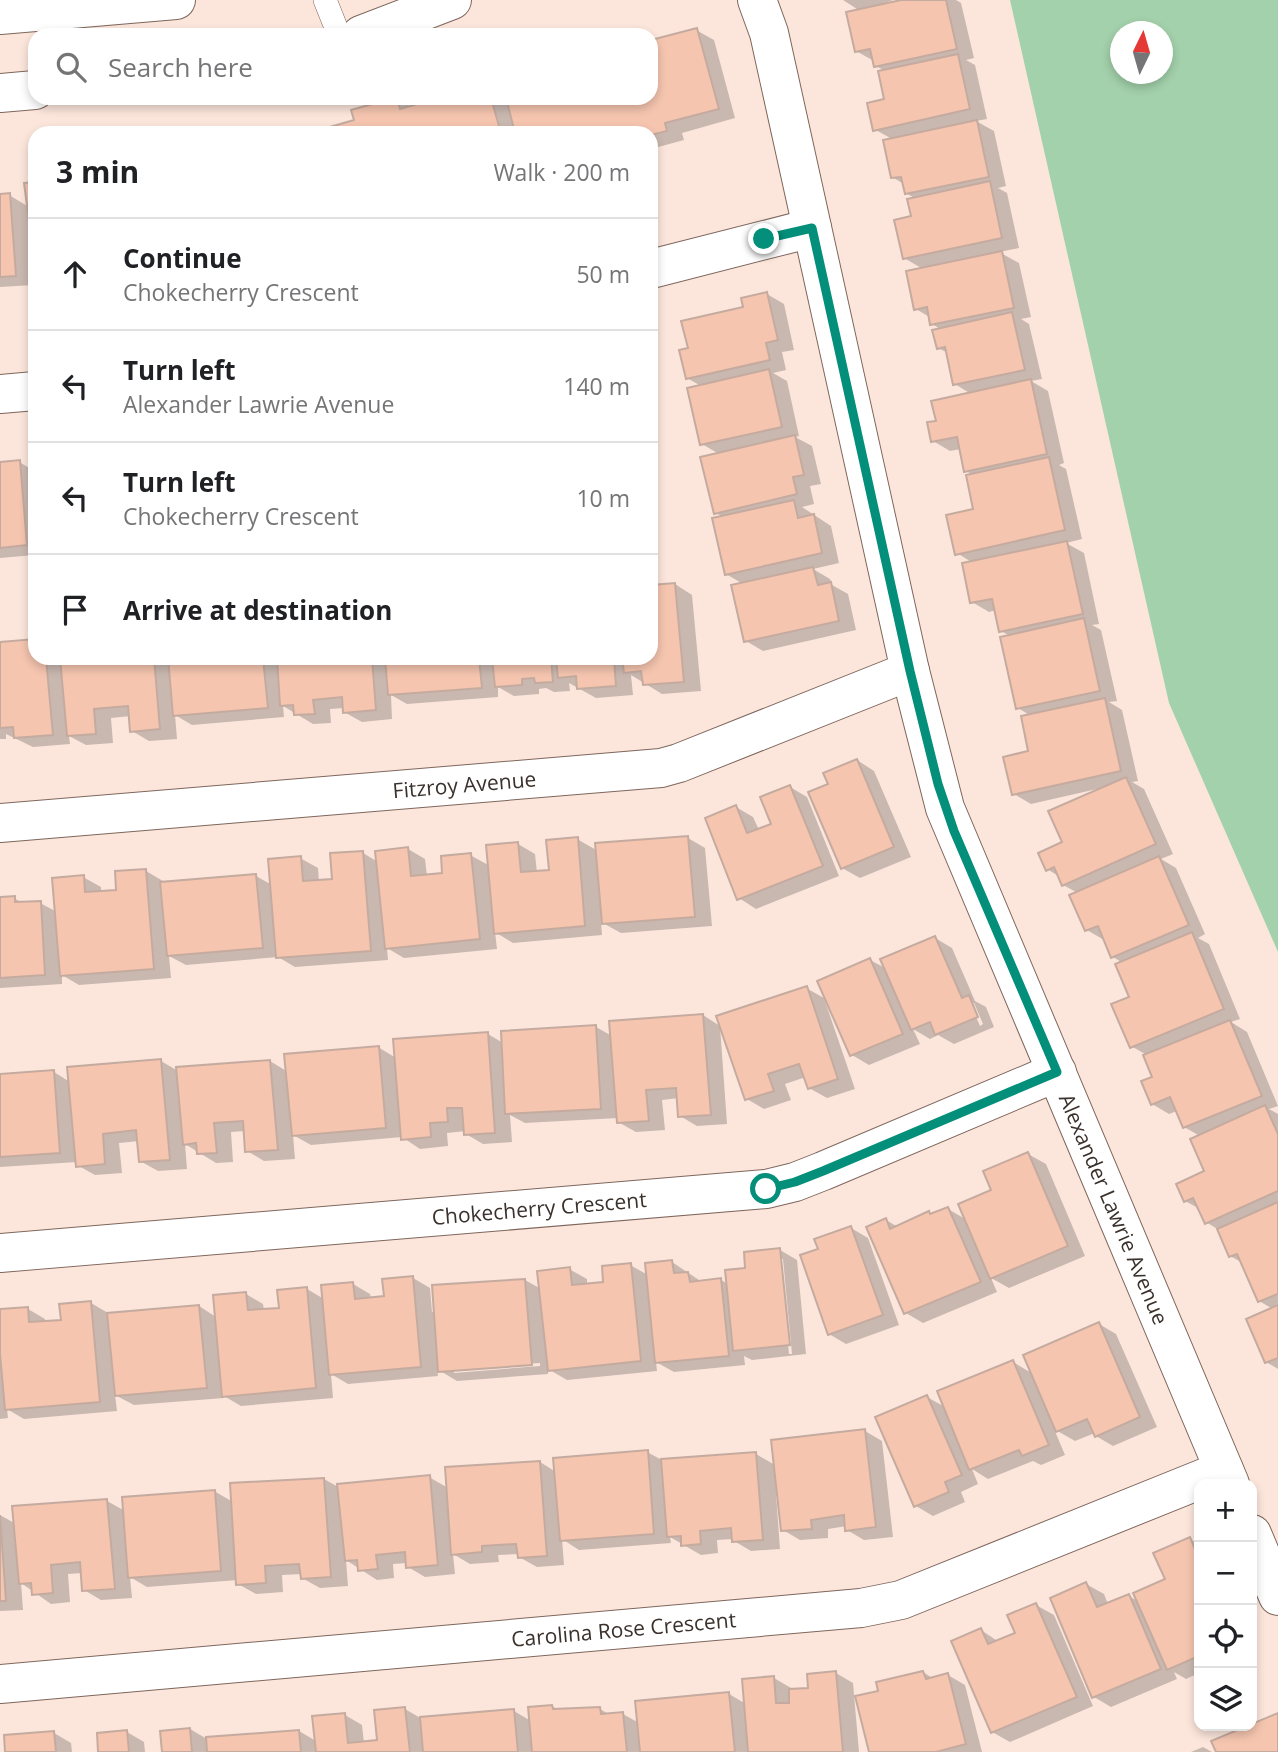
<!DOCTYPE html>
<html lang="en">
<head>
<meta charset="utf-8">
<style>
	:root { --surface:#fff; --page:#f2f2f2; --text:#202124; --muted:#757577; --line:#e0e0e0 }
	body { margin:0; font-family:"Open Sans",sans-serif; background:var(--page); color:var(--text) }
	.controls { position:absolute; right:21px; bottom:21px; display:grid; overflow:hidden; border-radius:14px; box-shadow:0 4px 10px #0003 }
	.controls button { width:63px; height:63px; display:grid; place-items:center; padding:0; border:0; border-bottom:2px solid var(--line); background:var(--surface); color:var(--text); font:35px sans-serif }
	.compass { position:absolute; left:1110px; top:21px; width:63px; height:63px; border-radius:50%; background:var(--surface); box-shadow:0 4px 10px #0003; rotate:5deg }
	.stop { position:absolute; width:21px; height:21px; margin:-16px; border:5px solid #038f79; border-radius:50%; background:#fff }
	.stop.end { background:#038f79; border-color:#fff; box-shadow:0 2px 7px #0008 }
	.list { margin:0; padding:0; list-style:none }
	h2 { display:flex; justify-content:space-between; align-items:center; height:91px; margin:0; padding:0 28px; font-size:30px }
	h2 small { font-size:23px; font-weight:400; color:var(--muted) }
	.list li { display:grid; grid-template-columns:46px 1fr auto; gap:21px; align-items:center; box-sizing:border-box; height:112px; padding:0 28px; border-top:2px solid var(--line) }
	.list b { display:block; font-size:26px; white-space:nowrap }
	.list p { margin:0; font-size:23px; white-space:nowrap; color:var(--muted) }
	.list em { font-size:23px; font-style:normal; color:var(--muted) }
	.icon { flex:none; width:38px; height:38px; fill:none; stroke:currentColor; stroke-width:2; stroke-linecap:round; stroke-linejoin:round }
	.map { position:relative; flex:none; width:1278px; height:1752px; overflow:hidden }
	.search { position:absolute; background:var(--surface); box-shadow:0 4px 10px #0003; left:28px; top:28px; width:630px; height:77px; display:flex; align-items:center; gap:18px; box-sizing:border-box; padding:0 24px; border-radius:21px; color:var(--muted); font-size:26px }
	.panel { position:absolute; background:var(--surface); box-shadow:0 4px 10px #0003; left:28px; top:126px; width:630px; height:539px; border-radius:21px }
	.map>svg:first-child { display:block }
</style>
</head>
<body>
<div class="map">
<svg width="1278" height="1752" viewBox="0 0 1278 1752">
	<rect width="100%" height="100%" fill="#fce6dc"/>
	<path fill="#a3d1ab" fill-rule="evenodd" d="M1010,0h268v952l-109,-249zM1120,32h42v42h-42z"/>
	<g fill="#0003" fill-rule="evenodd">
		<polygon points="843,0 893,0 885,3 886,5 909,0 956,0 961,3 974,58 966,60 975,65 987,119 976,121 994,131 1006,186 998,188 1007,193 1019,248 999,252 1019,263 1031,317 1021,319 1029,324 1042,379 1031,381 1048,391 1064,463 1059,465 1066,469 1082,539 1066,543 1084,553 1099,624 1092,625 1101,630 1117,701 1109,702 1122,710 1138,781 1132,782 1144,789 1173,854 1161,859 1176,868 1205,934 1198,938 1209,944 1240,1019 1231,1022 1247,1032 1278,1106 1269,1109 1278,1114 1278,1369 1266,1362 1273,1309 1259,1301 1243,1263 1230,1256 1219,1230 1206,1222 1200,1209 1185,1201 1207,1172 1200,1136 1184,1127 1177,1111 1169,1114 1152,1104 1154,1077 1145,1054 1131,1046 1131,998 1123,963 1113,957 1104,940 1087,930 1078,893 1063,885 1060,877 1047,869 1097,789 1031,804 1014,794 1030,753 1031,716 1018,708 1010,636 1001,631 996,610 989,612 972,602 973,563 957,553 976,510 973,475 966,471 961,449 950,451 933,441 938,422 971,394 955,384 948,353 938,348 942,330 932,324 931,318 916,309 923,269 904,258 916,199 906,193 904,184 892,177 892,139 874,129 886,100 885,71 876,66 874,61 856,51 860,11"/>
		<polygon points="696,30 714,40 735,118 682,133 684,140 651,149 651,133 316,133 356,122 397,99 411,107 444,98 651,98 651,42"/>
		<polygon points="35,183 35,255 31,226 28,226 33,285 0,287 0,196 9,195 29,207"/>
		<polygon points="767,294 784,304 794,350 782,352 786,370 773,373 787,381 799,436 795,437 812,446 821,484 810,486 814,504 802,507 831,526 839,563 813,569 830,579 832,585 848,594 856,630 763,651 746,641 743,584 726,574 723,517 716,513 719,454 702,444 701,386 687,378 690,350"/>
		<polygon points="651,422 657,444 651,445"/>
		<polygon points="19,462 35,471 35,555 0,558 0,464"/>
		<polygon points="675,584 692,595 701,691 662,694 631,675 633,695 596,698 569,683 570,691 554,692 546,688 539,689 539,694 514,696 498,687 498,697 407,704 391,695 392,719 362,722 344,712 344,708 330,709 331,723 313,724 283,706 284,717 192,725 175,715 177,739 149,741 132,731 131,716 111,718 113,743 86,745 69,736 70,744 33,747 6,734 6,739 0,739 0,644 35,641 35,658 651,658 651,587"/>
		<polygon points="857,760 874,771 911,857 860,878 842,868"/>
		<polygon points="790,787 807,797 839,876 756,909 739,898 736,807 753,817 759,830 773,825"/>
		<polygon points="688,838 705,848 712,926 621,933 601,922 602,935 513,943 495,932 497,949 404,958 387,948 388,960 295,967 278,957 186,965 169,956 171,978 79,985 62,975 62,984 0,988 0,899 14,898 24,904 40,903 57,912 83,877 101,887 101,893 118,891 146,871 163,881 164,884 256,876 272,885 300,858 318,868 319,882 334,880 363,853 378,862 408,849 425,859 427,876 444,875 470,855 490,866 518,844 535,854 537,873 551,872 577,839 598,851"/>
		<path d="M935,938l17,10 23,53 11,6 8,20 -40,17 -16,-9 -8,4 -17,-10 7,15 -51,21 -17,-10 18,-95 17,9zM970,1003h4l9,21 -3,2z"/>
		<polygon points="806,988 824,998 855,1089 827,1098 809,1088 806,1077 785,1084 791,1100 764,1109 747,1099"/>
		<polygon points="703,1015 720,1026 727,1124 697,1126 680,1116 679,1098 662,1100 665,1130 636,1132 618,1122 618,1118 525,1123 510,1115 512,1142 483,1144 466,1134 466,1131 447,1133 448,1146 420,1149 402,1137 311,1145 293,1135 295,1159 264,1161 247,1151 245,1131 231,1132 233,1162 216,1163 185,1144 187,1169 158,1171 140,1161 139,1141 119,1143 122,1173 95,1175 77,1165 77,1162 0,1167 0,1076 54,1072 70,1082 161,1061 178,1071 270,1061 288,1072 378,1047 396,1058 488,1034 503,1043 596,1027 612,1036"/>
		<polygon points="1028,1154 1046,1164 1085,1256 1009,1288 991,1278 997,1292 923,1323 906,1313 868,1228 886,1220 898,1227 929,1213 932,1215 948,1209 967,1220"/>
		<polygon points="851,1228 868,1238 899,1325 846,1344 829,1334"/>
		<path d="M780,1250l17,10 9,94 -54,6 -8,-4 1,9 -71,7 -18,-10 1,9 -90,9 -19,-11v5l-91,7 -20,-12 1,7 -90,8 -17,-10 2,24 -92,8 -17,-10v2l-90,7 -19,-10 2,16 -93,8 -17,-10 1,9 -8,1v-108l28,-2 17,10v4l18,-2 28,-18 17,10 91,-7 17,11 30,-23 17,10 1,7 17,-2 26,-20 17,10 29,-15 17,10 1,5 15,-1 27,-20 17,10 2,24 93,-32 16,9 28,-20 18,10v6l18,-2 25,-18 18,10 24,-13 30,20 19,-2 7,4zM779,1259h4l9,95h-3zM540,1363v3l-86,7v-4z"/>
		<polygon points="1099,1324 1116,1334 1157,1427 1113,1446 1096,1436 1095,1433 1075,1441 1054,1429 1065,1455 1041,1465 1033,1461 988,1479 972,1469 978,1484 961,1492 965,1502 933,1516 916,1506 927,1397 945,1407 1013,1362 1033,1374"/>
		<polygon points="865,1431 882,1441 893,1537 864,1540 847,1530 847,1526 828,1529 828,1538 800,1540 783,1530 779,1494 776,1494 780,1549 751,1551 734,1541 733,1539 717,1540 718,1553 701,1555 670,1537 671,1543 579,1550 562,1539 564,1565 537,1567 519,1557 519,1554 498,1555 499,1562 470,1564 453,1554 455,1574 425,1577 408,1567 407,1563 393,1564 394,1578 377,1580 346,1560 348,1586 320,1588 302,1578 302,1574 282,1575 283,1592 256,1594 238,1584 238,1580 147,1587 130,1577 132,1598 101,1600 84,1590 82,1573 68,1574 70,1602 51,1604 21,1583 23,1610 0,1611 0,1515 16,1524 107,1501 125,1511 214,1491 233,1502 324,1479 340,1488 429,1477 448,1488 540,1462 556,1472 647,1452 662,1460 756,1454 775,1465"/>
		<polygon points="1190,1539 1199,1545 1199,1673 1186,1679 1174,1672 1177,1679 1111,1707 1094,1697 1086,1584 1104,1594 1108,1604 1129,1596 1139,1602 1168,1580"/>
		<polygon points="1036,1605 1054,1615 1093,1706 1010,1742 992,1732 981,1630 999,1642 1017,1634"/>
		<polygon points="923,1672 934,1679 948,1675 965,1685 982,1752 871,1752 880,1692"/>
		<polygon points="836,1673 853,1683 859,1752 164,1752 190,1729 207,1739 299,1731 316,1741 345,1715 362,1725 364,1743 379,1741 405,1709 422,1719 514,1711 531,1721 552,1706 558,1710 600,1709 610,1715 623,1714 639,1723 729,1694 746,1704 774,1678 791,1688 791,1691 810,1690"/>
		<polygon points="127,1732 144,1742 145,1752 100,1752"/>
		<polygon points="54,1733 71,1743 72,1752 7,1752"/>
		<polygon points="1203,1747 1212,1752 1191,1752"/>
	</g>
	<g fill="#f5c5af" stroke="#c5ab9f" stroke-width="2">
		<polygon points="901,0 946,0 957,49 874,67 870,49 855,52 846,12"/>
		<polygon points="697,28 719,109 665,123 667,131 651,135 651,133 515,133 506,98 651,98 651,40"/>
		<polygon points="958,54 970,109 873,131 867,103 884,99 878,71"/>
		<polygon points="394,98 397,98 400,109 438,98 491,98 501,133 309,133 354,120 351,110"/>
		<polygon points="977,120 989,177 905,194 901,177 891,178 883,140"/>
		<polygon points="990,181 1002,238 903,259 894,220 911,216 907,199"/>
		<polygon points="35,182 35,267 24,183"/>
		<polygon points="10,193 16,276 0,277 0,194"/>
		<polygon points="1002,251 1014,308 930,325 927,307 914,310 906,271"/>
		<polygon points="767,292 778,340 766,343 770,360 686,379 679,350 688,348 681,321 743,307 741,298"/>
		<polygon points="1012,312 1025,370 953,385 945,347 937,349 932,330"/>
		<polygon points="769,369 782,427 700,445 687,388"/>
		<polygon points="1031,379 1047,454 964,472 957,437 931,442 927,422 936,421 931,401"/>
		<polygon points="795,435 804,475 793,477 797,494 714,514 700,457"/>
		<polygon points="1049,457 1065,530 955,555 946,515 973,509 966,475"/>
		<polygon points="20,460 27,545 0,548 0,462"/>
		<polygon points="794,500 798,518 814,514 822,553 725,575 712,518"/>
		<polygon points="1067,541 1083,614 999,632 992,599 970,603 962,563"/>
		<polygon points="813,567 818,585 831,582 839,621 744,642 731,585"/>
		<polygon points="675,583 684,682 643,685 641,671 624,673 622,658 651,658 651,585"/>
		<polygon points="1084,618 1100,691 1016,709 1000,637"/>
		<polygon points="35,639 35,658 46,658 53,735 14,738 13,727 0,728 0,642"/>
		<polygon points="60,658 154,658 160,729 130,732 128,706 94,709 96,734 67,736"/>
		<polygon points="168,658 263,658 268,708 173,716"/>
		<polygon points="277,658 372,658 376,710 343,713 342,697 313,700 315,714 294,715 293,705 280,706"/>
		<polygon points="385,658 479,658 482,688 388,695"/>
		<polygon points="492,658 551,658 553,682 535,683 534,678 522,679 522,685 495,687"/>
		<polygon points="556,658 614,658 616,686 577,689 576,676 558,678"/>
		<polygon points="1105,698 1121,771 1012,795 1003,757 1028,751 1021,716"/>
		<polygon points="857,759 894,847 841,869 808,792 828,784 823,773"/>
		<polygon points="1126,777 1156,844 1062,886 1054,867 1046,871 1038,853 1062,842 1048,811"/>
		<polygon points="790,785 823,866 737,900 705,818 736,805 747,833 771,824 760,797"/>
		<polygon points="688,836 695,917 602,924 595,843"/>
		<polygon points="578,837 585,926 494,934 486,845 518,842 521,872 549,870 546,840"/>
		<polygon points="408,847 411,876 442,873 441,856 471,853 480,939 385,949 375,851"/>
		<polygon points="363,851 371,951 276,958 268,859 301,856 303,881 332,879 330,853"/>
		<polygon points="1159,856 1189,925 1111,958 1098,926 1085,931 1069,895"/>
		<polygon points="146,869 154,969 60,976 52,878 84,875 85,892 116,890 115,871"/>
		<polygon points="256,874 263,948 167,956 160,882"/>
		<polygon points="15,896 15,902 41,901 45,975 0,978 0,897"/>
		<polygon points="1192,932 1224,1009 1130,1048 1111,1004 1129,997 1115,964"/>
		<polygon points="935,936 962,998 969,995 978,1017 935,1035 930,1022 911,1030 880,959"/>
		<polygon points="870,958 903,1034 850,1056 817,981"/>
		<polygon points="807,986 838,1079 808,1089 799,1064 768,1074 774,1091 745,1100 716,1016"/>
		<polygon points="703,1014 711,1115 678,1117 676,1088 646,1090 649,1121 617,1123 609,1021"/>
		<polygon points="1230,1020 1262,1096 1183,1128 1170,1097 1151,1105 1141,1081 1152,1077 1143,1055"/>
		<polygon points="596,1025 601,1109 505,1114 501,1031"/>
		<polygon points="488,1032 495,1133 464,1135 462,1108 447,1108 448,1122 430,1123 431,1137 401,1140 393,1039"/>
		<polygon points="379,1046 386,1128 292,1136 284,1054"/>
		<polygon points="161,1059 170,1160 139,1162 136,1130 103,1134 105,1164 76,1167 67,1067"/>
		<polygon points="270,1060 278,1150 245,1152 243,1121 214,1123 217,1153 197,1154 196,1143 183,1145 176,1067"/>
		<polygon points="54,1070 60,1153 0,1157 0,1074"/>
		<polygon points="1265,1105 1278,1134 1278,1191 1205,1224 1193,1198 1184,1202 1176,1184 1204,1171 1190,1139"/>
		<polygon points="1028,1152 1068,1246 990,1279 958,1204 991,1190 983,1171"/>
		<polygon points="1278,1202 1278,1294 1258,1302 1237,1254 1229,1257 1217,1229"/>
		<polygon points="948,1207 981,1282 904,1314 866,1227 886,1218 890,1229 929,1211 930,1214"/>
		<polygon points="851,1226 883,1315 828,1335 800,1255 818,1249 814,1239"/>
		<polygon points="780,1248 790,1345 733,1351 725,1270 745,1268 744,1252"/>
		<polygon points="672,1260 674,1273 688,1272 690,1282 721,1278 729,1356 655,1363 645,1263"/>
		<polygon points="631,1263 641,1361 548,1371 537,1271 570,1267 572,1285 603,1282 602,1266"/>
		<polygon points="413,1276 421,1367 329,1375 321,1285 353,1282 355,1299 384,1296 382,1279"/>
		<polygon points="525,1279 532,1365 438,1372 432,1285"/>
		<polygon points="307,1287 316,1388 222,1397 213,1295 246,1292 248,1310 279,1308 277,1290"/>
		<polygon points="91,1301 100,1402 5,1410 0,1354 0,1309 28,1307 29,1322 61,1320 59,1304"/>
		<polygon points="199,1305 207,1388 115,1396 107,1313"/>
		<polygon points="1278,1305 1278,1358 1265,1363 1246,1319"/>
		<polygon points="1099,1322 1140,1417 1095,1437 1087,1419 1056,1432 1023,1355"/>
		<polygon points="1013,1360 1049,1445 1022,1456 1019,1450 969,1470 937,1391"/>
		<polygon points="927,1395 962,1475 945,1482 949,1492 914,1507 875,1417"/>
		<polygon points="865,1429 876,1527 845,1531 844,1515 811,1520 812,1529 781,1531 771,1440"/>
		<polygon points="648,1450 654,1534 560,1541 553,1458"/>
		<polygon points="756,1452 763,1540 732,1542 731,1528 700,1531 701,1544 681,1546 681,1536 667,1537 661,1459"/>
		<polygon points="540,1461 547,1556 518,1558 516,1544 482,1546 482,1552 451,1555 445,1467"/>
		<polygon points="430,1475 438,1565 406,1568 405,1552 376,1555 378,1569 358,1571 357,1560 345,1561 337,1484"/>
		<polygon points="324,1478 331,1577 301,1579 299,1564 265,1566 266,1583 236,1585 230,1483"/>
		<polygon points="215,1490 221,1571 128,1578 122,1497"/>
		<polygon points="107,1499 115,1589 82,1591 80,1562 51,1565 53,1593 32,1595 31,1583 19,1584 12,1506"/>
		<polygon points="0,1515 6,1601 0,1601"/>
		<polygon points="1190,1537 1199,1559 1199,1656 1167,1670 1133,1593 1165,1579 1153,1553"/>
		<polygon points="1086,1582 1097,1607 1129,1594 1161,1669 1092,1698 1050,1598"/>
		<polygon points="1036,1603 1077,1697 991,1733 951,1641 981,1628 988,1644 1015,1633 1007,1615"/>
		<polygon points="836,1671 843,1752 748,1752 742,1679 774,1676 776,1703 789,1703 789,1689 808,1688 807,1674"/>
		<polygon points="923,1671 926,1679 948,1673 966,1744 936,1752 869,1752 855,1696 878,1691 876,1682"/>
		<polygon points="729,1692 735,1752 640,1752 635,1701"/>
		<polygon points="552,1705 553,1709 600,1707 601,1714 623,1712 627,1752 532,1752 528,1707"/>
		<polygon points="405,1707 410,1752 316,1752 312,1716 345,1713 348,1743 377,1740 374,1710"/>
		<polygon points="514,1709 518,1752 423,1752 420,1717"/>
		<polygon points="1278,1713 1278,1752 1216,1752 1211,1741"/>
		<polygon points="190,1728 192,1752 162,1752 160,1731"/>
		<polygon points="127,1730 129,1752 98,1752 97,1733"/>
		<polygon points="299,1730 301,1752 207,1752 206,1737"/>
		<polygon points="54,1731 56,1752 5,1752 4,1735"/>
	</g>
	<g fill="none" stroke-linecap="round" stroke-linejoin="round">
		<defs>
			<polyline id="lane" points="325,0 339,35"/>
			<g id="street">
				<path id="s1" d="M757,0l12,33 141,638 35,137 285,676"/>
				<polyline points="651,269 812,228"/>
				<polyline points="0,394 35,391"/>
				<path id="s2" d="M0,823l661,-55 18,-5 231,-92"/>
				<path id="s3" d="M0,1253l766,-64 29,-7 28,-11 234,-99"/>
				<polyline points="1252,1534 1278,1596"/>
				<path id="s4" d="M0,1684l861,-76 40,-8 323,-130"/>
			</g>
			<g id="secondary">
				<polyline points="0,15 176,0"/>
				<polyline points="361,35 452,0"/>
				<polyline points="0,93 35,90"/>
			</g>
		</defs>
		<use href="#lane" stroke="#7e665c" stroke-width="24"/>
		<use href="#street" stroke="#7e665c" stroke-width="40"/>
		<use href="#secondary" stroke="#7e665c" stroke-width="40"/>
		<use href="#lane" stroke="#fff" stroke-width="23"/>
		<use href="#street" stroke="#fff" stroke-width="38"/>
		<use href="#secondary" stroke="#fff" stroke-width="38"/>
	</g>
	<g fill="none" stroke-linecap="round" stroke-linejoin="round">
		<polyline stroke="#038f79" stroke-width="9" points="764,239 812,228 910,671 938,784 954,831 1057,1072 823,1171 795,1182 766,1189"/>
	</g>
	<g text-anchor="middle" dominant-baseline="central" stroke-width="6" stroke-linejoin="round" paint-order="stroke">
		<g font-size="21" fill="#3b312c" stroke="#fce6dc">
			<text stroke="none"><textPath href="#s2" startOffset="466">Fitzroy Avenue</textPath></text>
			<text stroke="none"><textPath href="#s3" startOffset="541">Chokecherry Crescent</textPath></text>
			<text stroke="none"><textPath href="#s1" startOffset="1265">Alexander Lawrie Avenue</textPath></text>
			<text stroke="none"><textPath href="#s4" startOffset="626">Carolina Rose Crescent</textPath></text>
		</g>
	</g>
</svg>
<div class="controls">
<button>+</button>
<button>−</button>
<button><svg class="icon" aria-label="locate" viewBox="0 0 24 24"><circle cx="12" cy="12" r="6"/><path d="M12 2v4M12 18v4M2 12h4M18 12h4"/></svg></button>
<button><svg class="icon" aria-label="layers" viewBox="0 0 24 24"><path d="M12 4l9 5-9 5-9-5zM3 14l9 5 9-5"/></svg></button>
</div>
<svg class="compass" viewBox="-18 -18 36 36"><path d="M0-13l5 13h-10z" fill="#e53935"/><path d="M0 13l5-13h-10z" fill="#757577"/></svg>
<div class="stop" style="left:766px;top:1189px"></div>
<div class="stop end" style="left:764px;top:239px"></div>
<div class="search"><svg class="icon" aria-label="search" viewBox="0 0 24 24"><circle cx="10" cy="10" r="6"/><path d="M15 15l6 6"/></svg>Search here</div>
<section class="panel">
<h2>3 min<small>Walk · 200 m</small></h2>
<ul class="list">
<li><svg class="icon" aria-label="ahead" viewBox="0 0 24 24"><path d="M12 20V5M6 11l6-6 6 6"/></svg><div><b>Continue</b><p>Chokecherry Crescent</p></div><em>50 m</em></li>
<li><svg class="icon" aria-label="left" viewBox="0 0 24 24"><path d="M17 20v-9H6M10 6l-5 5 5 5"/></svg><div><b>Turn left</b><p>Alexander Lawrie Avenue</p></div><em>140 m</em></li>
<li><svg class="icon" aria-label="left" viewBox="0 0 24 24"><path d="M17 20v-9H6M10 6l-5 5 5 5"/></svg><div><b>Turn left</b><p>Chokecherry Crescent</p></div><em>10 m</em></li>
<li><svg class="icon" aria-label="arrive" viewBox="0 0 24 24"><path d="M6 21V4h12l-3 4 3 4H6"/></svg><div><b>Arrive at destination</b></div></li>
</ul>
</section>
</div>
</body>
</html>
